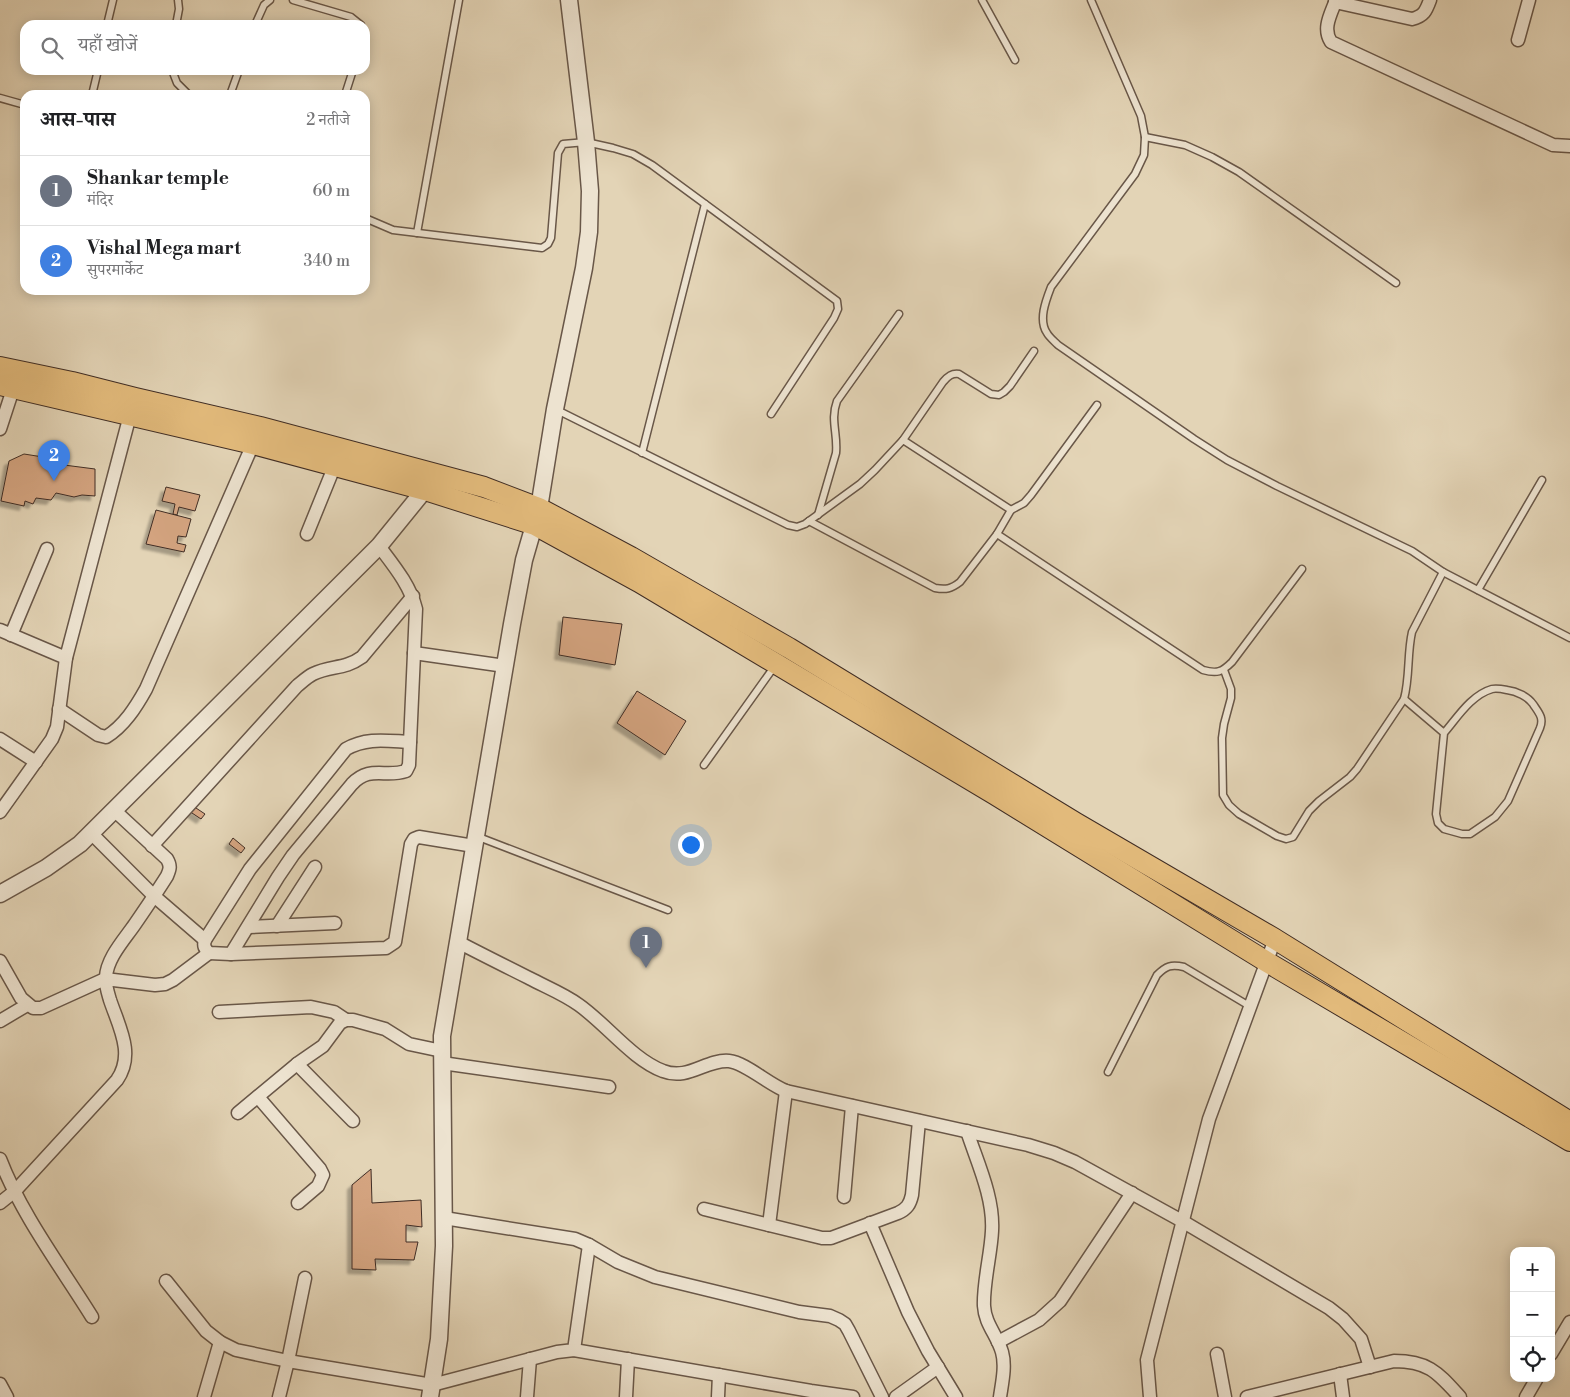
<!DOCTYPE html>
<html lang="hi">
<head>
<meta charset="utf-8">
<style>
	:root { --surface:#fff; --page:#f2f2f2; --text:#202124; --muted:#757577; --line:#e0e0e0; --accent:#8f2418 }
	body { margin:0; font-family:"Libre Bodoni","Noto Serif Devanagari",serif; background:var(--page); color:var(--text) }
	.controls { position:absolute; right:15px; bottom:15px; display:grid; overflow:hidden; border-radius:10px; box-shadow:0 2px 12px #0003 }
	.controls button { width:45px; height:45px; display:grid; place-items:center; padding:0; border:0; border-bottom:1px solid var(--line); background:var(--surface); color:var(--text); font:25px sans-serif }
	.you { position:absolute; left:690px; top:844px; width:18px; height:18px; margin:-12px; border:4px solid #fff; border-radius:50%; background:#1a73e8; box-shadow:0 0 0 8px #1a73e833 }
	.badge { display:grid; place-items:center; width:32px; height:32px; border-radius:50%; background:var(--accent); color:#fff; font-size:16px; font-weight:700 }
	.pin { position:absolute; translate:-50% -41px; filter:drop-shadow(0 1px 2px #0008) }
	.pin::after { content:''; position:absolute; top:26px; width:18px; height:15px; background:inherit; clip-path:polygon(0 0,100% 0,50% 100%) }
	.list { margin:0; padding:0; list-style:none }
	h2 { display:flex; justify-content:space-between; align-items:center; height:65px; margin:0; padding:0 20px; font-size:21px }
	h2 small { font-size:16px; font-weight:400; color:var(--muted) }
	.list li { display:grid; grid-template-columns:32px 1fr auto; gap:15px; align-items:center; box-sizing:border-box; height:70px; padding:0 20px; border-top:1px solid var(--line) }
	.list b { display:block; font-size:19px; white-space:nowrap }
	.list p { margin:0; font-size:16px; white-space:nowrap; color:var(--muted) }
	.list em { font-size:16px; font-style:normal; color:var(--muted) }
	.icon { flex:none; width:28px; height:28px; fill:none; stroke:currentColor; stroke-width:2; stroke-linecap:round; stroke-linejoin:round }
	.map { position:relative; flex:none; width:1570px; height:1397px; overflow:hidden }
	.search { position:absolute; background:var(--surface); box-shadow:0 2px 12px #0003; left:20px; top:20px; width:350px; height:55px; display:flex; align-items:center; gap:12px; box-sizing:border-box; padding:0 18px; border-radius:15px; color:var(--muted); font-size:19px }
	.panel { position:absolute; background:var(--surface); box-shadow:0 2px 12px #0003; left:20px; top:90px; width:350px; height:205px; border-radius:15px }
	.map>svg:first-child { display:block }
</style>
</head>
<body>
<div class="map">
<svg width="1570" height="1397" viewBox="0 0 1570 1397">
	<defs>
		<filter id="shadow"><feDropShadow dx="-4.5" dy="4.5" stdDeviation="1" flood-color="#0004"/></filter>
	</defs>
	<rect width="100%" height="100%" fill="#e3d4b6"/>
	<filter id="stains"><feTurbulence type="fractalNoise" baseFrequency=".004" numOctaves="4"/><feColorMatrix values="0 0 0 0 .2 0 0 0 0 .09 0 0 0 0 .02 0 0 0 .5 -.17"/></filter>
	<radialGradient id="worn" r=".72"><stop offset=".6" stop-color="#630" stop-opacity="0"/><stop offset="1" stop-color="#630" stop-opacity=".3"/></radialGradient>
	<g fill="#d4a480" stroke="#402d24" filter="url(#shadow)">
		<polygon points="24,454 43,457 42,464 64,465 95,469 95,496 82,495 74,497 56,493 51,500 36,498 33,504 25,501 24,506 1,501 9,461"/>
		<polygon points="166,487 200,495 195,511 179,507 177,515 173,514 175,504 162,501"/>
		<polygon points="156,510 191,519 186,537 178,536 177,543 186,545 184,552 146,544"/>
		<polygon points="563,617 622,624 615,665 559,655"/>
		<polygon points="637,691 686,721 665,755 617,723"/>
		<polygon points="193,806 205,814 201,819 189,811"/>
		<polygon points="233,838 245,848 241,853 229,844"/>
		<polygon points="371,1169 372,1203 421,1200 422,1227 406,1225 406,1242 418,1242 414,1260 375,1259 376,1270 352,1269 352,1185"/>
	</g>
	<g fill="none" stroke-linecap="round" stroke-linejoin="round">
		<defs>
			<g id="service">
				<polyline points="293,0 351,17 361,25"/>
				<polyline points="982,0 1015,60"/>
				<path d="M1091,0l50,116 4,21 -1,18 -9,19 -84,113c-5,13 -13,33 -4,46 2,4 7,8 11,12l136,94 33,21 50,26 135,65 31,21 127,66"/>
				<polyline points="107,25 113,0"/>
				<polyline points="176,25 179,9 178,0"/>
				<polyline points="255,25 264,5 270,0"/>
				<polyline points="172,70 177,83 189,95"/>
				<polyline points="92,95 98,70"/>
				<polyline points="230,95 239,70"/>
				<polyline points="345,95 353,70"/>
				<polyline points="0,98 25,105"/>
				<polyline points="1145,137 1185,145 1212,157 1239,172 1396,283"/>
				<polyline points="365,218 393,230 542,248 548,244 551,238 558,153 563,144 586,142 613,148 633,154 652,165 837,301 838,309 834,318 771,414"/>
				<polyline points="417,233 459,0"/>
				<path d="M557,410l231,115 9,2 8,-3 55,-40 15,-14 28,-30 108,70 -14,24 206,136c14,4 19,2 29,-8l70,-93"/>
				<path d="M903,440l40,-58c5,-6 9,-9 16,-8l32,20 8,1 5,-3 6,-6 24,-35"/>
				<polyline points="642,453 705,204"/>
				<polyline points="1011,510 1024,503 1031,495 1097,405"/>
				<path d="M818,515l18,-62c2,-19 -6,-33 1,-52l62,-87"/>
				<path d="M809,521l126,67c11,2 16,1 25,-6l37,-48"/>
				<polyline points="1478,590 1542,480"/>
				<path d="M1224,670l7,19v9l-7,26 -2,14 1,57 6,10 10,9 38,22 9,3 7,-2 16,-26 10,-10 31,-24 7,-8 47,-70c6,-22 3,-45 8,-67l31,-60"/>
				<path d="M1404,699l40,34 -8,81 2,9 6,6 18,5h8l25,-17 13,-16 32,-73c4,-10 -1,-15 -7,-24 -5,-7 -16,-13 -26,-14 -5,-1 -11,-2 -15,-1 -21,6 -35,29 -48,44"/>
				<polyline points="704,765 774,667"/>
				<polyline points="476,836 668,910"/>
				<path d="M1108,1072l49,-97c9,-9 14,-11 27,-8l67,40"/>
			</g>
			<g id="minor">
				<path d="M1336,0c-5,14 -14,28 -5,42l222,103 17,1"/>
				<path d="M1335,2l77,17c12,-3 14,-8 18,-19"/>
				<polyline points="1518,40 1529,0"/>
				<polyline points="0,429 15,383"/>
				<polyline points="307,534 337,460"/>
				<polyline points="0,630 66,658 57,727 52,739 0,812"/>
				<polyline points="11,635 47,549"/>
				<polyline points="414,653 505,666"/>
				<polyline points="66,658 130,415"/>
				<path d="M59,709l39,26 8,2c18,-11 30,-30 40,-48l107,-245"/>
				<polyline points="0,739 36,762"/>
				<path d="M410,742c-23,-1 -43,-5 -64,7l-96,120 -45,71c-2,6 0,9 4,13l22,1 155,-6 9,-6 16,-98 3,-5 5,-2 55,9"/>
				<polyline points="91,833 154,896 205,940"/>
				<path d="M152,846l145,-160c5,-4 10,-9 16,-12 18,-9 31,-4 49,-17l51,-61"/>
				<polyline points="277,926 315,867"/>
				<polyline points="248,927 335,923"/>
				<path d="M458,942c23,12 47,24 71,36 17,9 35,16 50,27 27,19 54,55 84,66 25,10 43,-12 66,-10 17,2 39,23 57,30l242,54 26,8 21,9 107,59 147,87 14,11 18,20 9,28"/>
				<path d="M231,954l47,-77 15,-22 59,-71c18,-19 33,-6 54,-13l3,-6 7,-156c-6,-24 -22,-43 -37,-63"/>
				<polyline points="0,961 21,998 33,1008 41,1008 105,979 155,985 165,984 173,980 209,953"/>
				<polyline points="219,1012 311,1007 334,1012 346,1020"/>
				<polyline points="0,1021 27,1005"/>
				<polyline points="442,1063 609,1087"/>
				<polyline points="297,1064 353,1121"/>
				<polyline points="258,1097 320,1169 323,1175 318,1186 298,1203"/>
				<polyline points="238,1113 297,1064 323,1046 340,1023 346,1020 353,1020 385,1029 409,1044 442,1051"/>
				<path d="M967,1131c10,31 27,66 25,100 -1,23 -9,52 -8,75 1,18 13,29 18,46 4,14 0,31 -2,45"/>
				<path d="M0,1159c21,55 61,108 92,158"/>
				<polyline points="844,1197 852,1106"/>
				<path d="M0,1203l15,-12 102,-111c18,-26 2,-53 -7,-80 -2,-7 -5,-15 -4,-23 1,-19 18,-37 29,-53 11,-16 22,-32 32,-48 3,-7 4,-10 0,-17l-53,-49"/>
				<path d="M704,1209l118,29h9l67,-25c9,-4 12,-9 14,-18l7,-74"/>
				<polyline points="444,1218 575,1239 589,1245 618,1262 655,1277 799,1312 830,1316 839,1320 845,1324 849,1331 882,1397"/>
				<polyline points="870,1223 908,1312 928,1351 956,1397"/>
				<polyline points="769,1225 786,1091"/>
				<polyline points="166,1281 206,1331 220,1342 236,1350 288,1361 432,1385 557,1352 574,1350 589,1245"/>
				<polyline points="998,1342 1039,1320 1060,1301 1132,1193"/>
				<polyline points="574,1350 811,1391 853,1397"/>
				<polyline points="1217,1354 1225,1397"/>
				<polyline points="1551,1354 1570,1322"/>
				<polyline points="1340,1374 1343,1397"/>
				<polyline points="0,1384 7,1397"/>
				<polyline points="204,1397 220,1342"/>
				<polyline points="279,1397 288,1361 305,1278"/>
				<polyline points="527,1397 530,1359"/>
				<polyline points="626,1397 628,1359"/>
				<polyline points="718,1397 719,1375"/>
				<polyline points="896,1397 938,1367"/>
				<polyline points="1150,1397 1147,1360 1209,1119 1275,939"/>
				<path d="M1247,1397l147,-36c35,0 44,12 66,36"/>
				<polyline points="1526,1397 1537,1378"/>
			</g>
			<g id="tertiary">
				<polyline points="0,894 46,868 80,844 379,546 431,482"/>
				<polyline points="430,1397 439,1339 444,1246 442,1036 512,624 524,560 539,508 555,409 584,268 589,232 590,191 586,142 569,0"/>
			</g>
			<g id="primary">
				<polyline points="0,367 72,382 135,398 260,427 484,487 539,508 631,557 789,648 1076,823 1275,939 1570,1122"/>
				<polyline points="0,385 253,444 425,490 535,525 639,582 994,794 1267,962 1570,1141"/>
			</g>
		</defs>
		<use href="#service" stroke="#695748" stroke-width="9"/>
		<use href="#minor" stroke="#695748" stroke-width="15"/>
		<use href="#tertiary" stroke="#695748" stroke-width="19"/>
		<use href="#primary" stroke="#402d24" stroke-width="22"/>
		<use href="#service" stroke="#ede3d0" stroke-width="6"/>
		<use href="#minor" stroke="#ede3d0" stroke-width="12"/>
		<use href="#tertiary" stroke="#ede3d0" stroke-width="16"/>
		<use href="#primary" stroke="#e2ba7b" stroke-width="20"/>
	</g>
	<rect width="100%" height="100%" filter="url(#stains)"/>
	<rect width="100%" height="100%" fill="url(#worn)"/>
</svg>
<div class="controls">
<button>+</button>
<button>−</button>
<button><svg class="icon" aria-label="locate" viewBox="0 0 24 24"><circle cx="12" cy="12" r="6"/><path d="M12 2v4M12 18v4M2 12h4M18 12h4"/></svg></button>
</div>
<div class="you"></div>
<div class="pin badge" style="left:646px;top:968px;background:#6b7280">1</div>
<div class="pin badge" style="left:54px;top:481px;background:#3f7fe0">2</div>
<div class="search"><svg class="icon" aria-label="search" viewBox="0 0 24 24"><circle cx="10" cy="10" r="6"/><path d="M15 15l6 6"/></svg>यहाँ खोजें</div>
<section class="panel">
<h2>आस-पास<small>2 नतीजे</small></h2>
<ul class="list">
<li><span class="badge" style="background:#6b7280">1</span><div><b>Shankar temple</b><p>मंदिर</p></div><em>60 m</em></li>
<li><span class="badge" style="background:#3f7fe0">2</span><div><b>Vishal Mega mart</b><p>सुपरमार्केट</p></div><em>340 m</em></li>
</ul>
</section>
</div>
</body>
</html>
